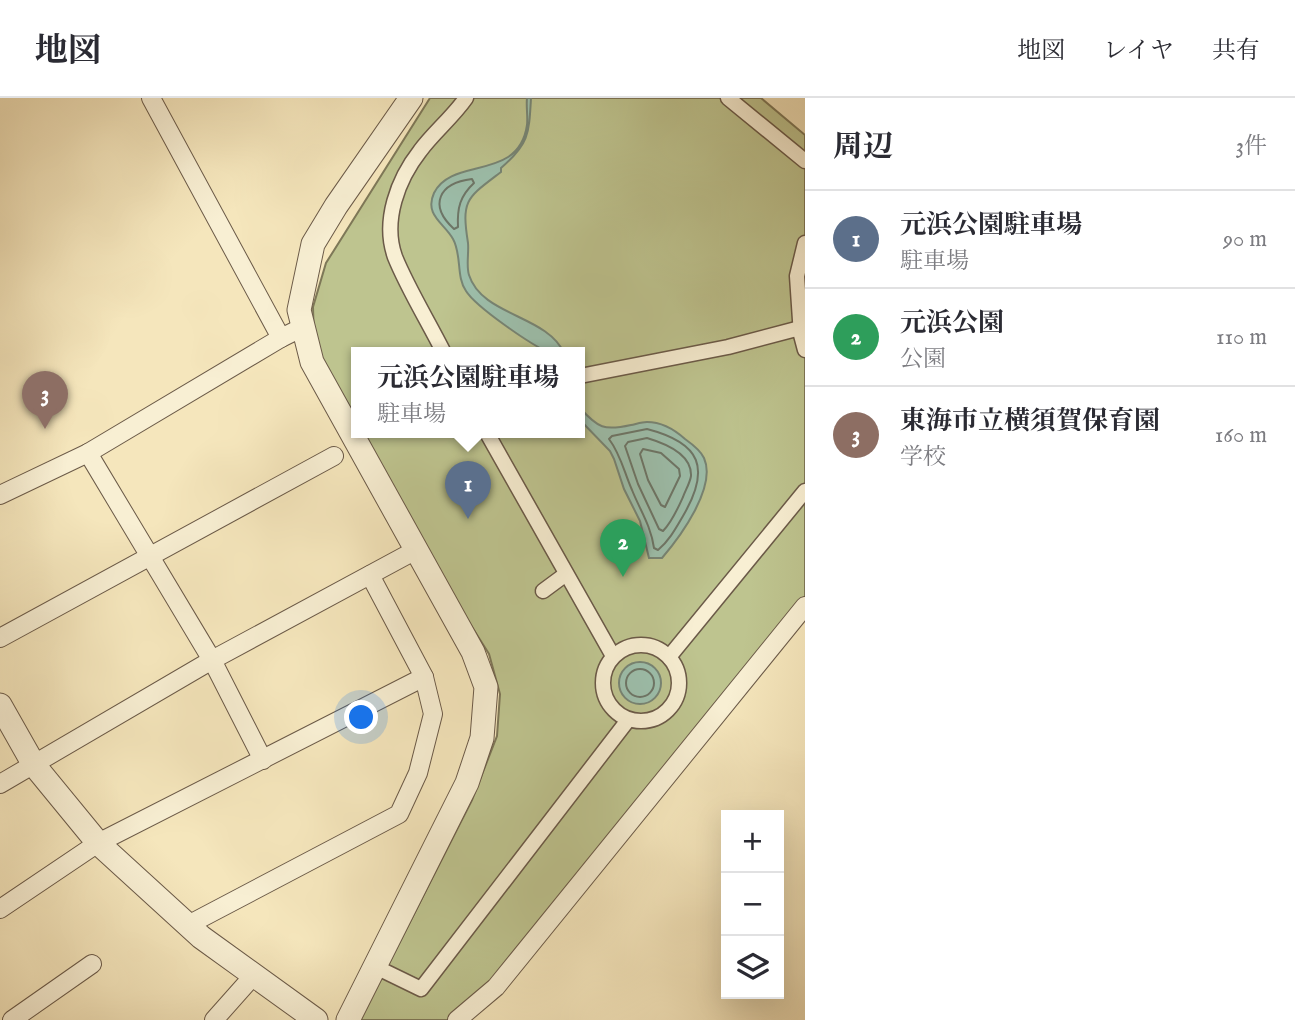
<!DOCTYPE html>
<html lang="ja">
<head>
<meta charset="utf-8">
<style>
	:root { --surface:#fff; --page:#f7f7f7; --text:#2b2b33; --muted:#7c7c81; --line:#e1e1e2; --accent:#111827 }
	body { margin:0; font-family:"IM FELL English","Noto Serif JP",serif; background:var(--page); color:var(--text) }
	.controls { position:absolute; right:21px; bottom:21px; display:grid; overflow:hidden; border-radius:0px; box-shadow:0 7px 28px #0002 }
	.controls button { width:63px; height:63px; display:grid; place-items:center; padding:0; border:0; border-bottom:2px solid var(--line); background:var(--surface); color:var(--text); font:35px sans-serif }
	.you { position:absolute; left:362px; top:620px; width:24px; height:24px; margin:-18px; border:5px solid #fff; border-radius:50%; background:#1a73e8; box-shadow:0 0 0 10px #1a73e833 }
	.badge { display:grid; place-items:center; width:46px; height:46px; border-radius:50%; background:var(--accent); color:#fff; font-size:23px; font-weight:700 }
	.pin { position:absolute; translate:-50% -58px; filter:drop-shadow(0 2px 4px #0008) }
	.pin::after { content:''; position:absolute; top:37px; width:24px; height:21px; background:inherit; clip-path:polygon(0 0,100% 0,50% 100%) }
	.popup { position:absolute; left:351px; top:249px; width:234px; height:91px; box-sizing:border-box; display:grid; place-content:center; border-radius:0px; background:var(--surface); filter:drop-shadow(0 2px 5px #0005); font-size:23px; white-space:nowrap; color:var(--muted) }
	.popup b { font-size:26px; color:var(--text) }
	.popup::after { content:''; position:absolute; left:50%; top:100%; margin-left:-14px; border:14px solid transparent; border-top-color:var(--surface) }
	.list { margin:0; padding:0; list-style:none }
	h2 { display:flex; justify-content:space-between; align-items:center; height:91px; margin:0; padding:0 28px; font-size:30px }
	h2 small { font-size:23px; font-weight:400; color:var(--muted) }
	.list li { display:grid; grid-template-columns:46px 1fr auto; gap:21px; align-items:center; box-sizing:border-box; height:98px; padding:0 28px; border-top:2px solid var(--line) }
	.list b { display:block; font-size:26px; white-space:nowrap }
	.list p { margin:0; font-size:23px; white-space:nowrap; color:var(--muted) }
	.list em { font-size:23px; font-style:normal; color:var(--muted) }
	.icon { flex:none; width:38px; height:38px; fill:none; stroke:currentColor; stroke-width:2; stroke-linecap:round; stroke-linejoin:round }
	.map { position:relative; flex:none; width:805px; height:922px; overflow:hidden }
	header { display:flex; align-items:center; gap:42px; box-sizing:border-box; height:98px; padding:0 35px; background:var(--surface); border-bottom:2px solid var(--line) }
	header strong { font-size:33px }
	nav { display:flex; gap:38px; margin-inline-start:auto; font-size:24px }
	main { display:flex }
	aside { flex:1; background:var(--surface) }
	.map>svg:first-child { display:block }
</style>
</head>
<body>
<header>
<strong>地図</strong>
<nav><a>地図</a><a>レイヤ</a><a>共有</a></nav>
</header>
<main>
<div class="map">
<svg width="805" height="922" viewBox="0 0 805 922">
	<rect width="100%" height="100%" fill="#f5e6bc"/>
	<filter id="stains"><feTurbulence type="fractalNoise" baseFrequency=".00286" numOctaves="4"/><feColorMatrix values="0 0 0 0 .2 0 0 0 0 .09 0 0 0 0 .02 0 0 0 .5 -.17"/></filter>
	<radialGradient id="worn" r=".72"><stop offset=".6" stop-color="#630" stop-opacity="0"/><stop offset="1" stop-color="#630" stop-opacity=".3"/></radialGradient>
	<path fill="#bec48f" stroke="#7e7858" stroke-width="2" fill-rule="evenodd" d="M430,0h331l44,37v464l-309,388 -39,33h-97l112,-220 25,-64 3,-42 -11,-40 -125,-198 -50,-115 -1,-34 13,-44zM356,255h224v80h-224z"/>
	<g fill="#9dc0ad" stroke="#778575" stroke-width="2">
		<path d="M527,0h4c-2,36 -2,46 -30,70v4c-34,26 -40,27 -33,71 1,10 -2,23 1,32 13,41 78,40 95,78 -5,0 -12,1 -16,-1 -18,-8 -72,-45 -82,-61 -10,-14 -4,-36 -13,-52 -9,-16 -29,-24 -19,-46 18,-37 85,-11 93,-68 1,-9 -1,-18 0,-27z"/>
		<path d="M580,310c18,20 24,23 51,17 5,-1 11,-3 16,-3 14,0 28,8 38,17 7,5 16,12 19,19 13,29 -24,79 -42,100h-13l-9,-37 -16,-32 -10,-30 -4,-8 -30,-31z"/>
		<circle cx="640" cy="585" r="21"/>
	</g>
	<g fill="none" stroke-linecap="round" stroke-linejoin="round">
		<g stroke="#6d7668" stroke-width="2">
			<path d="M472,81l2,4c-14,13 -17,25 -16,44l-4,2c-26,-24 -15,-46 18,-50z"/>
			<path d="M647,331c54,14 64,39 36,87 -7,12 -14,25 -25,34l-4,-2c-3,-22 -14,-38 -22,-58 -8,-18 -11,-35 -23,-51l3,-3z"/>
			<path d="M647,340c17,5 45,16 44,38 -1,7 -6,15 -8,21 -5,11 -11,25 -20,34l-4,-2 -21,-45 -13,-38 3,-4z"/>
			<polygon points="643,351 661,355 679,371 680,378 665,409 661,407 648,382 640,356"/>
			<circle cx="640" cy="585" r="14"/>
		</g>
		<defs>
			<g id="pedestrian">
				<polyline points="728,0 805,63"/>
				<polyline points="805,145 797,178 801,237 805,252"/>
				<path d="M444,255c-16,-32 -36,-64 -49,-96 -13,-36 3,-78 25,-106 14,-19 32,-33 46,-53"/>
				<polyline points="580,278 728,249 800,230"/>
				<polyline points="487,335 613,558"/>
				<polyline points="543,493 566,476"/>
				<circle cx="641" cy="585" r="38"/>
				<polyline points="669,559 805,393"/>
				<polyline points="384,873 421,891 628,622"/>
			</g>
			<g id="minor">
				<polyline points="151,0 281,240"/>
				<polyline points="88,355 212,562 263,662"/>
				<polyline points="0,397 88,355 281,240 303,229"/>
				<polyline points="0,540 334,358"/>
				<polyline points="0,686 212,562 416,452"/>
				<polyline points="0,811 98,745 424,579"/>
				<polyline points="188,827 399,716 418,675 433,616 424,579 370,477"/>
				<polyline points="12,922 92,866"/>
				<polyline points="214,922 254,877"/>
				<polyline points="457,922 496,889 805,508"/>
			</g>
			<g id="tertiary">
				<polyline points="0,607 34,667 98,745 201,839 316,922"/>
				<polyline points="348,922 467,685 482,640 486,589 473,554 312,264 299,212 313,146 336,108 411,0"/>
			</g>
		</defs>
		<use href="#pedestrian" stroke="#6b5a48" stroke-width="17"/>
		<use href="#minor" stroke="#6b5a48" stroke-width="20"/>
		<use href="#tertiary" stroke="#6b5a48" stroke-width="25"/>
		<use href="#pedestrian" stroke="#f8efd3" stroke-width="14"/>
		<use href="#minor" stroke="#f8efd3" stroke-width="18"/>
		<use href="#tertiary" stroke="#f8efd3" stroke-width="23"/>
	</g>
	<rect width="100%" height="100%" filter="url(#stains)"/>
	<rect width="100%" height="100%" fill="url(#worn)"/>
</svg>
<div class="controls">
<button>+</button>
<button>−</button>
<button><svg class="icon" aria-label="layers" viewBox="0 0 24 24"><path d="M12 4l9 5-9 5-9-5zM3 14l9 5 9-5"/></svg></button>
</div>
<div class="you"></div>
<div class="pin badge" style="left:468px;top:421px;background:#5c6f8a">1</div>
<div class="popup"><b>元浜公園駐車場</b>駐車場</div>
<div class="pin badge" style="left:623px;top:479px;background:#2e9e5b">2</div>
<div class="pin badge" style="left:45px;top:331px;background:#8d6e63">3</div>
</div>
<aside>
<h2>周辺<small>3件</small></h2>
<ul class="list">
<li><span class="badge" style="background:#5c6f8a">1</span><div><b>元浜公園駐車場</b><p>駐車場</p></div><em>90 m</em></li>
<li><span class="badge" style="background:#2e9e5b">2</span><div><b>元浜公園</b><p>公園</p></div><em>110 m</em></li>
<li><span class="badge" style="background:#8d6e63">3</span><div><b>東海市立横須賀保育園</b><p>学校</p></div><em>160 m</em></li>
</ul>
</aside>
</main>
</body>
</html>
